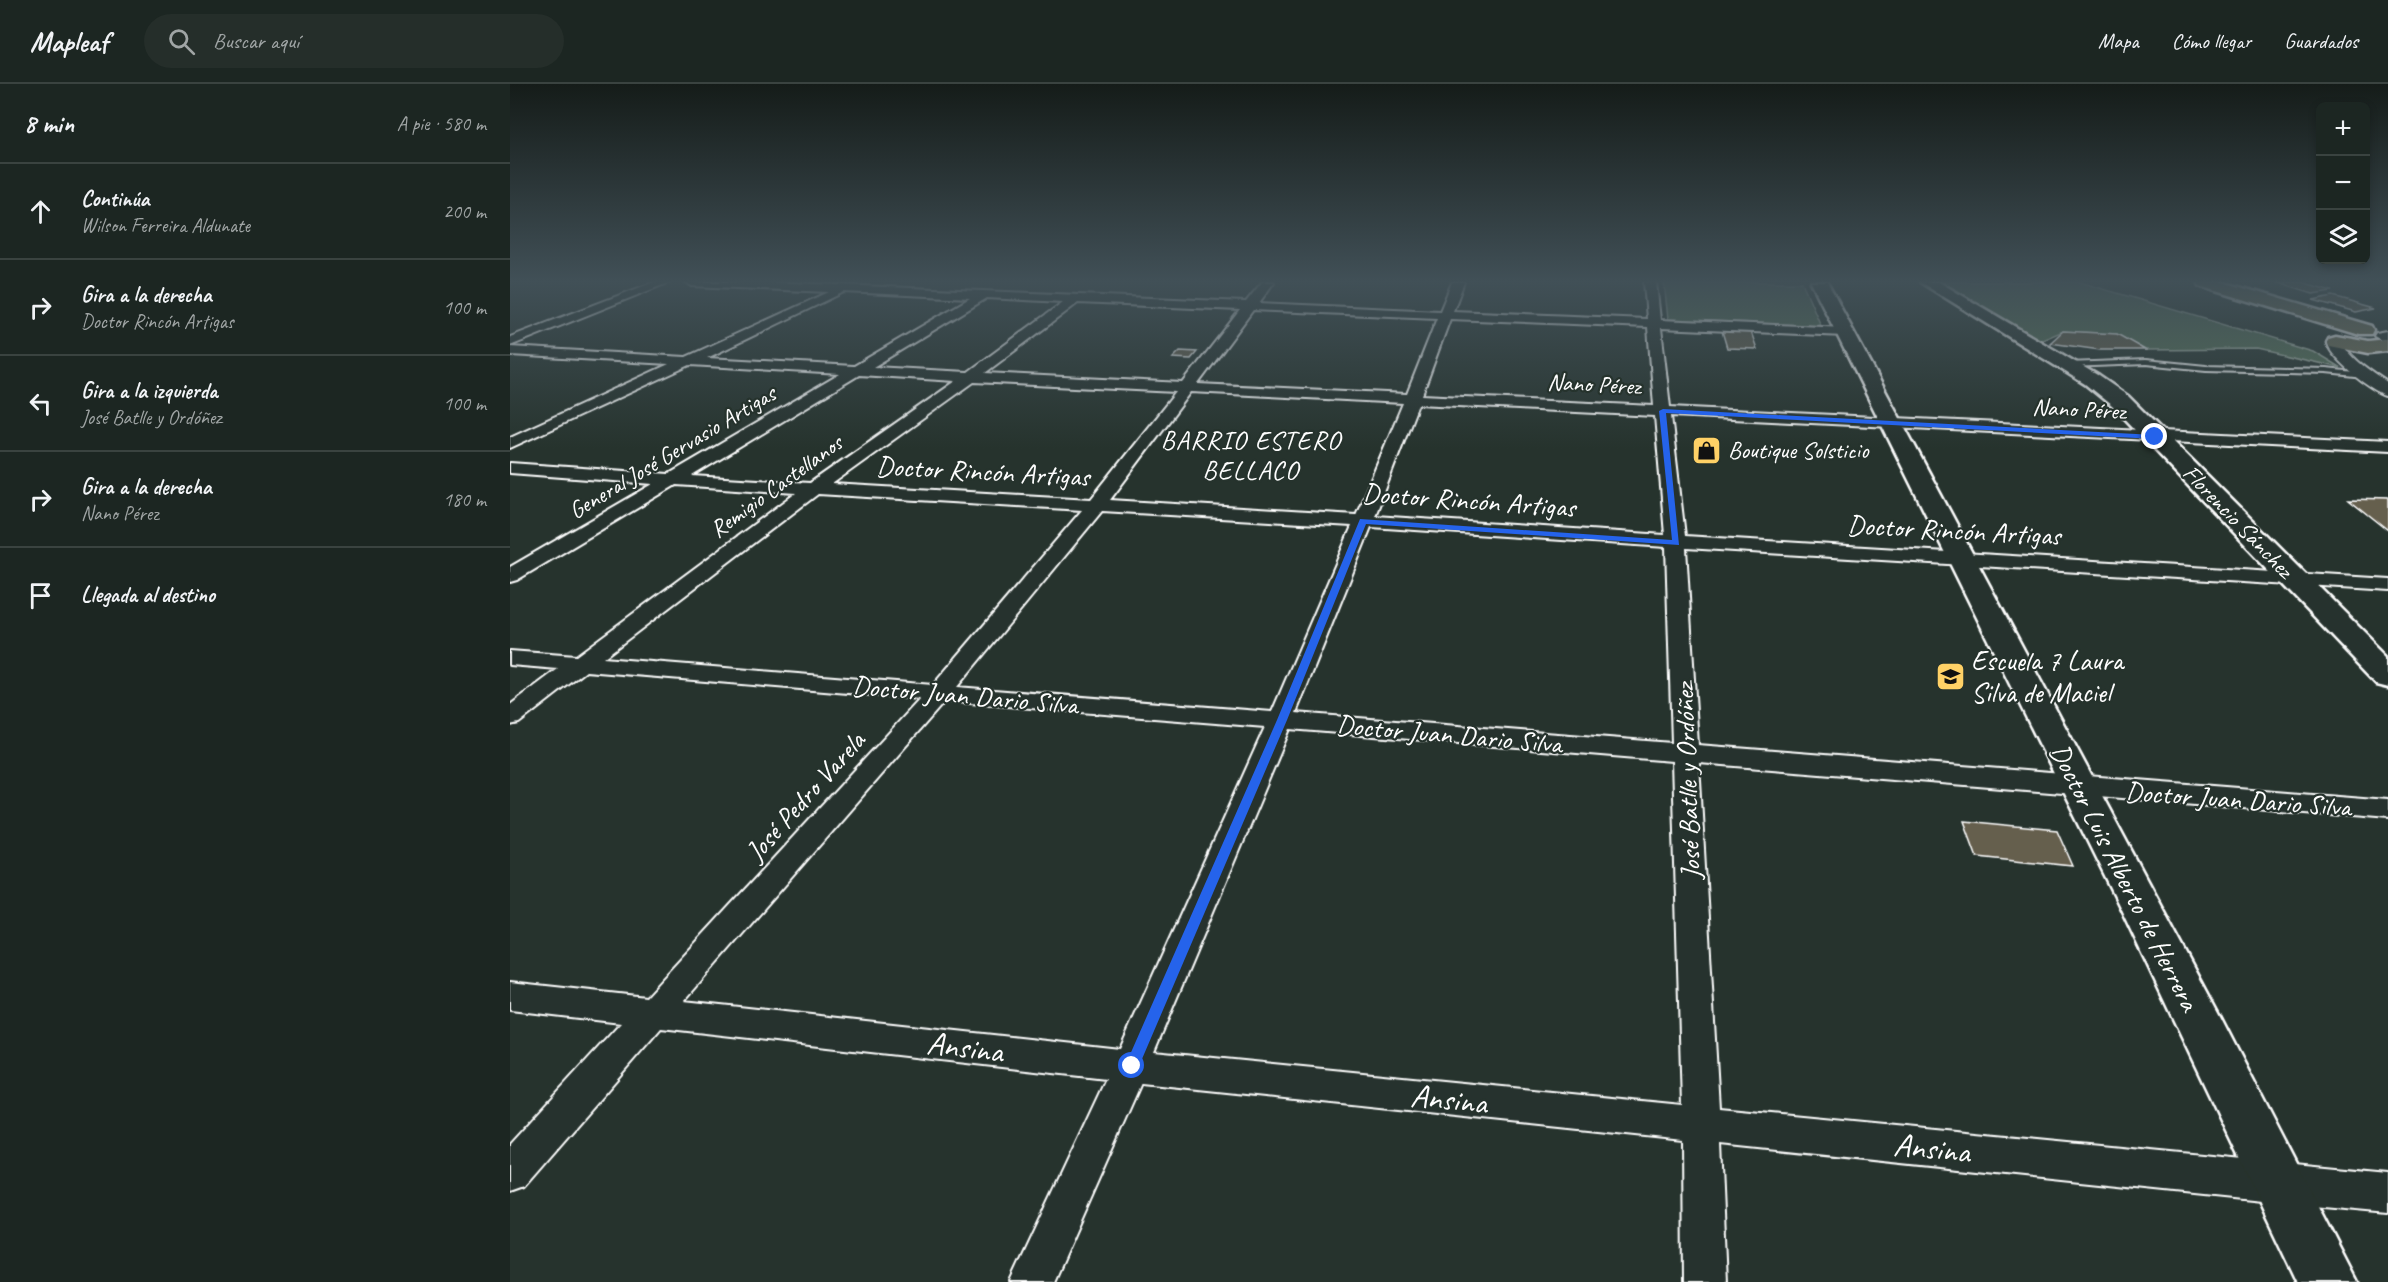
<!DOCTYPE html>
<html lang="es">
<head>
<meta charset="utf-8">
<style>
	:root { --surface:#1c2622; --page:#252e2a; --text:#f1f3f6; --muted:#a0a5a5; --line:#3a4340 }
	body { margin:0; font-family:Caveat,sans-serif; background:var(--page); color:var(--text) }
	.controls { position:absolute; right:18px; top:18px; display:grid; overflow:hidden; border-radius:9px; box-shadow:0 3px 9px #0003 }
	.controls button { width:54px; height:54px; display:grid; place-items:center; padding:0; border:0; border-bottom:2px solid var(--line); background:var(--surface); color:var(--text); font:30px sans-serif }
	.stop { position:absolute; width:18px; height:18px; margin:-14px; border:4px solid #2563eb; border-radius:50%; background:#fff }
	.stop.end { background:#2563eb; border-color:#fff; box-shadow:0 2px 6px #0008 }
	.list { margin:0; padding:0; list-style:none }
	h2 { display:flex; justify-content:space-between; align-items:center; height:78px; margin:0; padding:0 24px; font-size:26px }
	h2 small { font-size:20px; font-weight:400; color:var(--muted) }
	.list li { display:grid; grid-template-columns:39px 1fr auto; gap:18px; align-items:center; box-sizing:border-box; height:96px; padding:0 24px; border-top:2px solid var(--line) }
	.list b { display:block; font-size:22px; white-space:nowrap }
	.list p { margin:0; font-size:20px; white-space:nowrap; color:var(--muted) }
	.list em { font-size:20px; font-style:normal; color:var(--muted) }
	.icon { flex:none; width:33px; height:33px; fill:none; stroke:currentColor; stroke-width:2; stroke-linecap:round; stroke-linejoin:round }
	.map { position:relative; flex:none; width:1878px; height:1198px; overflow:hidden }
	header { display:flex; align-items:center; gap:36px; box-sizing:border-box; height:84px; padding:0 30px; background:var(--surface); border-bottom:2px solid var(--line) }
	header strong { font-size:28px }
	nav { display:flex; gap:33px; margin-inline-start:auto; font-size:21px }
	.search { width:420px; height:54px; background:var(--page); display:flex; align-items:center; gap:15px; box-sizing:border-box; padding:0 21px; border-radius:33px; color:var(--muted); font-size:22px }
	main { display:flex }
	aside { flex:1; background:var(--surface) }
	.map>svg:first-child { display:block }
</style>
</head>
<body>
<header>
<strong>Mapleaf</strong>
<div class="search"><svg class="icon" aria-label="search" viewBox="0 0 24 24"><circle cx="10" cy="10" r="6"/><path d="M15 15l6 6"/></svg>Buscar aquí</div>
<nav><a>Mapa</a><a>Cómo llegar</a><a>Guardados</a></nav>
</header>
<main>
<aside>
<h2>8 min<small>A pie · 580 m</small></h2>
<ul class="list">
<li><svg class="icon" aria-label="ahead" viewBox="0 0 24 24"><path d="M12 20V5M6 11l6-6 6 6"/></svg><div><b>Continúa</b><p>Wilson Ferreira Aldunate</p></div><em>200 m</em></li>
<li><svg class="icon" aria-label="right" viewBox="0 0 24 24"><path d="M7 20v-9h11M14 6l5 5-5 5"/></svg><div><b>Gira a la derecha</b><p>Doctor Rincón Artigas</p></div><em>100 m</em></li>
<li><svg class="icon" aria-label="left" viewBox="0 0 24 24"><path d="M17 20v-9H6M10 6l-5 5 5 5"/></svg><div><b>Gira a la izquierda</b><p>José Batlle y Ordóñez</p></div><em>100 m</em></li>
<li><svg class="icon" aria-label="right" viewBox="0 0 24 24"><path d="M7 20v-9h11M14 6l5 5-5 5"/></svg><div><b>Gira a la derecha</b><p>Nano Pérez</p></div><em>180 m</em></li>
<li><svg class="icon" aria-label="arrive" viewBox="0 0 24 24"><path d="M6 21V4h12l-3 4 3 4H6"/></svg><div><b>Llegada al destino</b></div></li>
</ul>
</aside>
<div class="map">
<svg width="1878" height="1198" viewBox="0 0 1878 1198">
	<rect width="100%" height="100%" fill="#26332d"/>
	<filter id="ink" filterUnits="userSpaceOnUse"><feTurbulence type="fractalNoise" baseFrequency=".0167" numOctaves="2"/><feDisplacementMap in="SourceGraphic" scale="12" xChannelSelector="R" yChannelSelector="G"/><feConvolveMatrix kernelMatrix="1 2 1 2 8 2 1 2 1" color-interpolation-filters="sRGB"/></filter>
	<g filter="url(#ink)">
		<g fill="#577258" stroke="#abb8ac" stroke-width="1.5">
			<polygon points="1154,198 1292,198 1311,242 1158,235"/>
			<polygon points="1431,198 1570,198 1803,267 1831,284 1746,265 1635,266 1607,250 1553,247 1530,257"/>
		</g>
		<g fill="#655e4e" stroke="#fff" stroke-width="1.5">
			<polygon points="1765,198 1793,198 1823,207 1803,210"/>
			<polygon points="1823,212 1866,224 1846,228 1803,216"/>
			<polygon points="1212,247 1241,248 1247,265 1217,264"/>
			<polygon points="1553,247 1607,250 1635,266 1590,266 1540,259"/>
			<polygon points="670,267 687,268 681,275 663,274"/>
			<polygon points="1838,415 1878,416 1878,447"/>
			<polygon points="1454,737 1547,746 1563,782 1467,772"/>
		</g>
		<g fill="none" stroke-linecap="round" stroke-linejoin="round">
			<defs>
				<polygon id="lane" points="1636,276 1696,282 1816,285 1854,289 1858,291 1854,293 1816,289 1696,286 1636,280 1557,283 1553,281 1557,279"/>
				<g id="street">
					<polygon points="144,198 160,198 0,262 0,253"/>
					<path d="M176,198h82l478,20 16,-20h12l-15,21 181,8 12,-29h12l-11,29 194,8 -3,-37h12l4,38 185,8 7,4 -7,4 -184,-8 9,79 718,35v10l-717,-36 14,120 703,43v12l-702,-43 12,197 690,55v20l-689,-57 20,345 669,65v40l-108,-10 -560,-59 6,138h-42l-1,-142 -542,-57 -88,199h-42l95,-203 -445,-51 -137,158 -14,5v-47l111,-121 -111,-13v-28l136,15 274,-298 -334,-28 -67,52 -9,2v-20l48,-36 -48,-4v-14l66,5 220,-163 -120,-8 -159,95 -7,2v-15l143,-83 -143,-11v-10l159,11 171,-100 -150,-9 -180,83v-11l159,-73 -159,-9v-8l176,10 143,-65 -137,-6zM334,208l126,6 -116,68 -147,-8zM477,214l76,4 -95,70 -95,-5zM568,219l162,7 -57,73 -198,-10zM743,226l184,8 -30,76 -209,-10zM940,235l198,8 6,79 -232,-11zM349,291l97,6 -146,102 -118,-7zM464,298l202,10 -85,107 -259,-15zM681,308l212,11 -47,112 -246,-15zM908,320l237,12 10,119 -290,-19zM308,410l264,16 -149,175 -330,-27zM592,427l250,15 -80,186 -315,-25zM861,443l295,20 6,196 -376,-30zM435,617l320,26 -145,322 -436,-48zM780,645l382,32 10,344 -528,-53z"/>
					<polygon points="1878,247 1878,255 1872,256 1865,252 1867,249"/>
					<path d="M1823,252l5,1c10,21 31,34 50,47v12c-15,-4 -62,-41 -62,-56z"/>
				</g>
				<g id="secondary">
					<polygon points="1301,198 1317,198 1710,932 1847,1198 1788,1198 1609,821"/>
					<polygon points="1410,198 1429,198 1589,292 1618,312 1878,572 1878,601 1866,598 1602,322 1575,300"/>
				</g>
				<g id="primary">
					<polygon points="1688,198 1713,198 1862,242 1864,246 1862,250 1848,250 1690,202"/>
					<polygon points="1825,251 1858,257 1878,255 1878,267 1858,269 1818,261 1816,257 1818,253"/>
				</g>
			</defs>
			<use href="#lane" stroke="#fff" stroke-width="4"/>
			<use href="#street" stroke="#fff" stroke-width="4"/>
			<use href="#secondary" stroke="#fff" stroke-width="5"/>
			<use href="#primary" stroke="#fff" stroke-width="5"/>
			<use href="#lane" fill="#26332d" fill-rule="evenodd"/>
			<use href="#street" fill="#26332d" fill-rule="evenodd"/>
			<use href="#secondary" fill="#26332d" fill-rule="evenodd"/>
			<use href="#primary" fill="#706f59" fill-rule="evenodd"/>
		</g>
	</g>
	<linearGradient id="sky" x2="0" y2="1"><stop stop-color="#151c19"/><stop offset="0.54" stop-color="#415057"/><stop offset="1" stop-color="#415057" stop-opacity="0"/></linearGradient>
	<rect width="1878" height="365" fill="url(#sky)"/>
	<polygon fill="#2563eb" points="1153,325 1645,351 1649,353 1645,355 1156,329 1169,461 856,440 777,636 629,982 627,987 622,989 617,987 615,982 767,636 850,435 1162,456 1149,327"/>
	<defs>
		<symbol id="shop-square" viewBox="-11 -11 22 22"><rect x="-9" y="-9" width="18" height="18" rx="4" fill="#ffd166" stroke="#26332d"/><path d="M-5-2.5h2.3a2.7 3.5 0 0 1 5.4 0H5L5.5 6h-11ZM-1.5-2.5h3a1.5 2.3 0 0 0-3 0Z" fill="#111"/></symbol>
		<symbol id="school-square" viewBox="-11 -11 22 22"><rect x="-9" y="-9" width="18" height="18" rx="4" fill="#ffd166" stroke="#26332d"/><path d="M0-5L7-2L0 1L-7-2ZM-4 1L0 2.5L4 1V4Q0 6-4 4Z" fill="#111"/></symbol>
	</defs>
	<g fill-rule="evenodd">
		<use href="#shop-square" x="1180" y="350" width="33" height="33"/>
		<use href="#school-square" x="1424" y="576" width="33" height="33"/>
	</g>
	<g text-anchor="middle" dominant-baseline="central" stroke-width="4.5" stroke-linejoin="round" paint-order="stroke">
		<g font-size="24" fill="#fff" stroke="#26332d">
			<text transform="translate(1084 300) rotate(3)">Nano Pérez</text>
			<text transform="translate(1569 325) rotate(3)">Nano Pérez</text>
			<text transform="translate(162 368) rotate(-31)">General José Gervasio Artigas</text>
			<text transform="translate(266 402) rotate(-36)">Remigio Castellanos</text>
			<text transform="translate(1728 437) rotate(46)">Florencio Sánchez</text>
		</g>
		<g font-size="24" fill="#fff" stroke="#26332d" text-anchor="start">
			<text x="1218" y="366">Boutique Solsticio</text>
		</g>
		<g font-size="26" letter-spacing="1.5" fill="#fff" stroke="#26332d">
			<text x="741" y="356">BARRIO ESTERO<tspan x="741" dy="30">BELLACO</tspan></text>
		</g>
		<g font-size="28" fill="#fff" stroke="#26332d">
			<text transform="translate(473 387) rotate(3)">Doctor Rincón Artigas</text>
			<text transform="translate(959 416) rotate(4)">Doctor Rincón Artigas</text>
			<text transform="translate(1444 446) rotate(3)">Doctor Rincón Artigas</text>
			<text transform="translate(455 611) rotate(5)">Doctor Juan Dario Silva</text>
			<text transform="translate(939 650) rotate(5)">Doctor Juan Dario Silva</text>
			<text transform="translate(1177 697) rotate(-92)">José Batlle y Ordóñez</text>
			<text transform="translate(295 712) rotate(-48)">José Pedro Varela</text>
			<text transform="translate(1728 715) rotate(4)">Doctor Juan Dario Silva</text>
			<text transform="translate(1615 793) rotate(63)">Doctor Luis Alberto de Herrera</text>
		</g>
		<g font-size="28" fill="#fff" stroke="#26332d" text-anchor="start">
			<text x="1461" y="576">Escuela 7 Laura<tspan x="1461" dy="32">Silva de Maciel</tspan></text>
		</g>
		<g font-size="33" fill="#fff" stroke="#26332d">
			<text transform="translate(455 963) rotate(7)">Ansina</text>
			<text transform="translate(939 1015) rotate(6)">Ansina</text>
			<text transform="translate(1422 1064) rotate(6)">Ansina</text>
		</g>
	</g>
</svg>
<div class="controls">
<button>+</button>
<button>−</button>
<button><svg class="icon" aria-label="layers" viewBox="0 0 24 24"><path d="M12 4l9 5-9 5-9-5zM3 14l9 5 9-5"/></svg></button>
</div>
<div class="stop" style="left:622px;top:982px"></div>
<div class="stop end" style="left:1645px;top:353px"></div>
</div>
</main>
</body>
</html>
